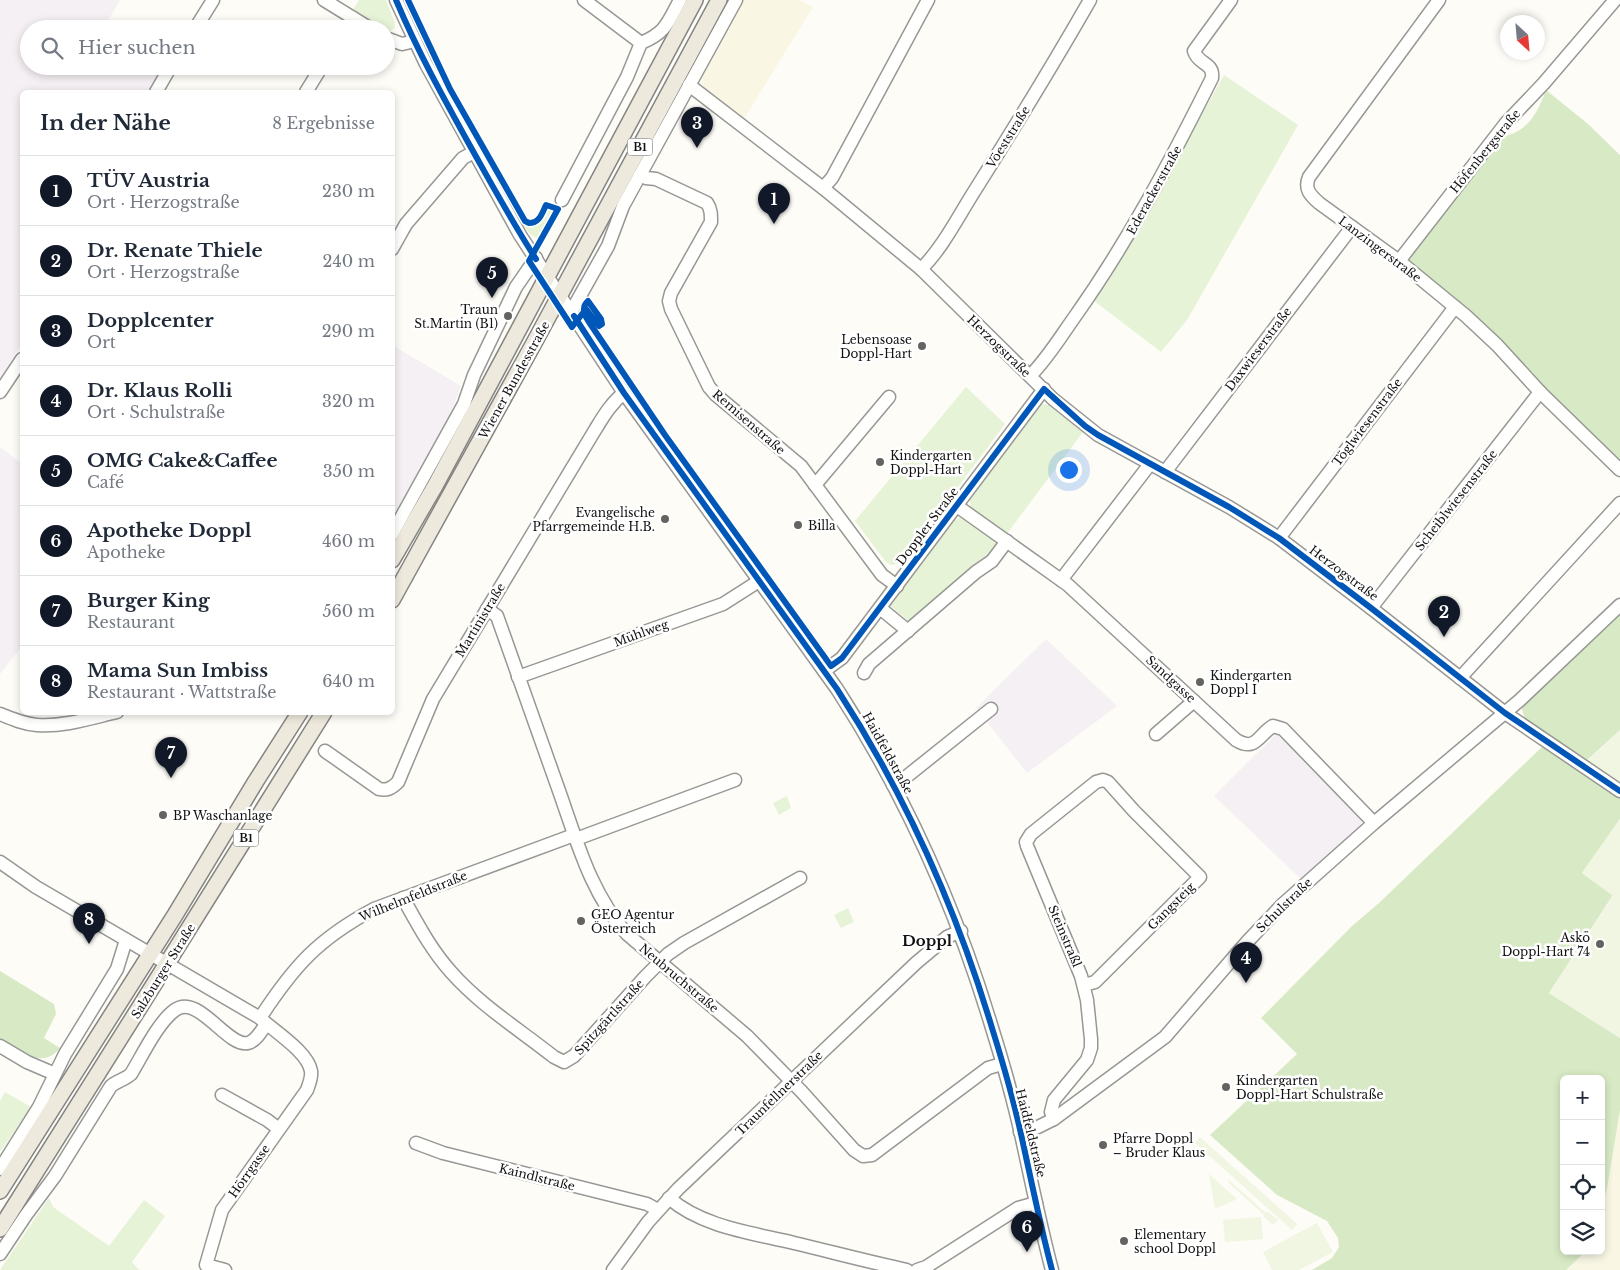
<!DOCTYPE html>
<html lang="de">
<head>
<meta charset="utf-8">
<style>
	:root { --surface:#fff; --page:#f2f2f3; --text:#1f2937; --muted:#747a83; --line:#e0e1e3; --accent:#111827 }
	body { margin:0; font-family:"Libre Baskerville",serif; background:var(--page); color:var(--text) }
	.controls { position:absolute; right:15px; bottom:15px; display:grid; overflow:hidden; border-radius:8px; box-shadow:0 2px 8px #0003 }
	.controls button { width:45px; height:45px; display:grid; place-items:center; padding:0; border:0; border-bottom:1px solid var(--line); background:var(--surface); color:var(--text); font:25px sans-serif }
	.compass { position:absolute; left:1500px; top:15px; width:45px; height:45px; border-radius:50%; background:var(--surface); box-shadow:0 2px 8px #0003; rotate:154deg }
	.you { position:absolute; left:1068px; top:469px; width:18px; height:18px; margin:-12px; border:4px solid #fff; border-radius:50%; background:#1a73e8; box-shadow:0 0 0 8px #1a73e833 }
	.badge { display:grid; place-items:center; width:32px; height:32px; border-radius:50%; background:var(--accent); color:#fff; font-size:16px; font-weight:700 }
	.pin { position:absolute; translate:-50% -41px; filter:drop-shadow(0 1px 2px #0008) }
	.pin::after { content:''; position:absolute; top:26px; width:18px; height:15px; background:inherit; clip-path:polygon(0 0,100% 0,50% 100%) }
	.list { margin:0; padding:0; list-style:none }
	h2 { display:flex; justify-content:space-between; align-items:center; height:65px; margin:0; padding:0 20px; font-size:21px }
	h2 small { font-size:16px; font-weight:400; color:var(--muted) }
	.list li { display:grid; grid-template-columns:32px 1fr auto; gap:15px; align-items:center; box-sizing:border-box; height:70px; padding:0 20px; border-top:1px solid var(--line) }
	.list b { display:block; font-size:19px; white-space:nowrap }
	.list p { margin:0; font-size:16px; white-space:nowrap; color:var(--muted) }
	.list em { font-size:16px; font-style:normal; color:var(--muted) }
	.icon { flex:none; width:28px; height:28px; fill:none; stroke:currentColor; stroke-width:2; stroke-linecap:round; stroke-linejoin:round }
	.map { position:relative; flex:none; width:1620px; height:1270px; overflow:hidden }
	.search { position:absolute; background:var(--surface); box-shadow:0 2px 8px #0003; left:20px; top:20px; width:375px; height:55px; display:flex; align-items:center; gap:12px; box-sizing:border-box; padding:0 18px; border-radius:28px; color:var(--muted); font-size:19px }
	.panel { position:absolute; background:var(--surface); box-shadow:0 2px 8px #0003; left:20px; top:90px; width:375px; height:625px; border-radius:8px }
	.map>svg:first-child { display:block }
</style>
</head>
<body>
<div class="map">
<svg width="1620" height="1270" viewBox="0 0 1620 1270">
	<rect width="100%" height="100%" fill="#fdfcf7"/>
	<g fill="#f5f0f3">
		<polygon points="0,0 120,0 106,24 114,29 29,29 29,66 163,66 148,92 22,92 22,343 0,379"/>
		<polygon points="392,345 461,386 450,414 393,521"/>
		<polygon points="0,447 22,464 22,646 0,674"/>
		<polygon points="1046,639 1117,706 1027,773 976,708"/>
		<polygon points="1276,734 1282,740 1285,738 1362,820 1360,827 1301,879 1214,796"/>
	</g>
	<g fill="#f9f7e4">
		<polygon points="743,0 799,0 813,7 744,119 709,93 704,87 702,82 703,74"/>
		<polygon points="1620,1110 1620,1270 1566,1270 1586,1251 1601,1251 1601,1207 1607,1189"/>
	</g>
	<g fill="#e7f3d7">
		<polygon points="359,0 386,0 395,23 395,28 389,32 386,31 386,29 383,29 353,10"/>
		<polygon points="1224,75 1298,125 1187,320 1161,352 1093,300 1129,245"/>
		<path d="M547,207l5,3 -11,22 7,3 -2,3c-13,2 -18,-5 -24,-15 16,4 17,-1 25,-16z"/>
		<polygon points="966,387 1005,424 901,563 891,565 886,562 855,521"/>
		<polygon points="1041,404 1052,405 1083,432 1006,535 973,511 970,506 970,500 1032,412"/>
		<polygon points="961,517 967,518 996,539 998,544 989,558 984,557 909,621 889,605 945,530 953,521"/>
		<polygon points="787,796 791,808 779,815 773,803"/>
		<polygon points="848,908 854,922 841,928 834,915"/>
		<polygon points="5,1092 31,1107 0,1152 0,1101"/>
		<polygon points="49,1198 53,1207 109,1246 144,1200 165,1216 132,1262 139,1270 0,1270"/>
	</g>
	<g fill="#d8eac5">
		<path d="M1546,90l42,34 32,31v309l-209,-198 -2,-7 1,-5 88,-116c29,-5 38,-22 48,-48z"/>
		<polygon points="1620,614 1620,730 1585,762 1525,720 1522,709 1523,705"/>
		<polygon points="1543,746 1620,797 1620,819 1582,873 1613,895 1549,993 1620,1038 1620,1110 1607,1189 1601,1207 1601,1079 1564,1079 1564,1251 1586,1251 1566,1270 1312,1270 1332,1258 1339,1247 1338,1238 1327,1221 1277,1195 1210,1135 1297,1054 1261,1018 1352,926 1379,903"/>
		<path d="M0,971l54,33 2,10 -12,24 16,10c-17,22 -42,3 -60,-7z"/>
	</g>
	<g fill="#f0f6e1">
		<polygon points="1620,730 1620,786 1585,762"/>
		<polygon points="1620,819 1620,1038 1549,993 1613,896 1582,873"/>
		<polygon points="1200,1137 1297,1224 1292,1230 1195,1143"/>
		<polygon points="1209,1174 1237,1199 1215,1209"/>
		<polygon points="1229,1180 1266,1213 1267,1211 1278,1220 1273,1225 1263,1216 1264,1215 1228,1182"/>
		<polygon points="1261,1217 1263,1239 1225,1242 1223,1220"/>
		<polygon points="1317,1223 1333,1252 1299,1270 1272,1270 1263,1252"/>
	</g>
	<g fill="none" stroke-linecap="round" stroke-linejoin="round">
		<defs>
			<g id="minor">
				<polyline points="324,0 371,29"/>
				<path d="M396,0l30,64 94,171 104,158 213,296c68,105 119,219 155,339 11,35 21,70 29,106 10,45 19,91 31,136"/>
				<polyline points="584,0 641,43"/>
				<path d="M1439,0l-130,177c-5,12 1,18 10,26l80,58 67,55 31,29 43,47 80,78"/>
				<polyline points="195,29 213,0"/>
				<polyline points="346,29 353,18"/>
				<polyline points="386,38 402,44 415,41"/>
				<polyline points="689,85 823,188 921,269 1053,399 1098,435 1229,507 1279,538 1371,608 1505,713 1620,791"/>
				<polyline points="156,92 171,66"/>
				<polyline points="306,92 322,66"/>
				<path d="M640,175l6,3 10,1 51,24c4,6 4,11 4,19l-40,71 -2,8 2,8 38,78 7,8 85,71 81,109 15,11"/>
				<polyline points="823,188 832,178 928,0"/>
				<path d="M562,200l65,-123 14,-34c25,-10 27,-21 39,-43"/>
				<polyline points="392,249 406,224 463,158 474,152"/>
				<polyline points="1399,261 1506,123 1544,83 1615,0"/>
				<path d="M921,269c22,-21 39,-56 56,-82 39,-62 77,-124 113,-187"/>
				<polyline points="571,312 608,246 623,206 736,0"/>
				<path d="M1030,376c18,-18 31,-40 46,-61 53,-75 95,-155 136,-237 2,-16 -14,-13 -18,-27l37,-51"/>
				<polyline points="0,392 22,359"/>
				<polyline points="1165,472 1352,227"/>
				<polyline points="815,485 889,397"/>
				<path d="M957,506l111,79 168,155c20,12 22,-5 37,-14l10,3 91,94"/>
				<polyline points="392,534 464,404 474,375 516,287 536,258"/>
				<polyline points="1279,538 1455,307"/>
				<polyline points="1061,580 1150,464"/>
				<polyline points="880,608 908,631"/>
				<polyline points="1371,608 1540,392"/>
				<path d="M487,609l10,7c20,57 40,114 61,172 18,50 32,105 69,146l120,102 55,56 52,58 9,6 9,-1 116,-87 14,-4"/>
				<polyline points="824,671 842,658 1044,389"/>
				<polyline points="864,673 869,664 976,572 992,561 1007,541"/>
				<polyline points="518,677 723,604 759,581"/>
				<polyline points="1460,678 1620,503"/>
				<path d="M0,714c12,5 24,10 37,11 27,2 54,-7 80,-13"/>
				<polyline points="1156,734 1194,701"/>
				<path d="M325,751l54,38c8,2 13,-1 19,-7l35,-83 162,-269c8,-13 16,-27 29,-37"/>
				<polyline points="893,785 901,781 991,709"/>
				<polyline points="576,839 735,780"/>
				<path d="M0,862l36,25 224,131c14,13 48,34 51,53 1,7 -2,13 -4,19l-85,120 -16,55 19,5"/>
				<path d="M403,898c14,25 28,52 48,74 29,33 69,58 103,85l10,5 10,-6 71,-79 23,-23 16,-11 116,-65"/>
				<path d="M260,1018c34,-52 58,-79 114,-109l200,-74"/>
				<polyline points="0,1046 27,1062 55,1074"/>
				<polyline points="222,1095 267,1120 279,1129"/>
				<polyline points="1054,1119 1051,1112 1054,1100 1087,1060 1091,1048 1091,1039 1087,1000 1081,976 1027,846 1026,842 1031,834 1096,782 1103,780 1108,782 1134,811 1200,877 1095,982 1084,985"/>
				<polyline points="1020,1132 1038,1127 1054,1119 1165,1037 1247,942 1283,904 1374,823 1520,700 1620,605"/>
				<polyline points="416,1143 443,1153 647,1204 658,1210"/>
				<polyline points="0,1169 39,1107 65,1054 117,969 126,940"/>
				<path d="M669,1198c33,29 84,35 125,45 38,9 75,19 113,27"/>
				<path d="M0,1254l26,-39 29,-39 56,-90c6,-5 15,-7 20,-12 11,-18 27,-52 44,-64 23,-17 53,38 73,33 8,-2 14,-13 18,-19"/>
				<polyline points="613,1270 648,1222 678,1189 916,963 947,937 961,931"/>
				<polyline points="917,1270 926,1267 1018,1208 1036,1203"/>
			</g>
			<g id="major">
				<polyline points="392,560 435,486 695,0"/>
				<polyline points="392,600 534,343 719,0"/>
				<polyline points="0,1191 175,915 256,781 300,712"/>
				<path d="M0,1229c109,-172 216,-344 324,-517"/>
			</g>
		</defs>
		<use href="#minor" stroke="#979795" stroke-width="15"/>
		<use href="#major" stroke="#858482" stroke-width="18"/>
		<use href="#minor" stroke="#fffffe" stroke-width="12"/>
		<use href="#major" stroke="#ede9dc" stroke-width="15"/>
		<defs>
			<g id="cycleway">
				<path d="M396,0c21,50 47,97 73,144 22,39 43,78 67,115"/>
				<path d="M408,0l42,89 75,132 4,2c11,0 13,-10 17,-18l12,4 -29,52 43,66 14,-18 13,17 3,-2 -1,-5 -13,-18c-10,9 1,21 7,30l70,104 166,231 11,-8 202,-269 41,37 13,9 131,72 50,31 92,70 134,105 115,78"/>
				<path d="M574,316l50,77 213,296c68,105 119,219 155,339 11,35 21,70 29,106 10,45 19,91 31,136"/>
			</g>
		</defs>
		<use href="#cycleway" stroke="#fff" stroke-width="9"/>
		<use href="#cycleway" stroke="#0057b8" stroke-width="6"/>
	</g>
	<g fill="#646362" stroke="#fff" stroke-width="2">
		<circle cx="508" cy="316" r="5"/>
		<circle cx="922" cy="346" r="5"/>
		<circle cx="880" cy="462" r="5"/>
		<circle cx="665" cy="519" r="5"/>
		<circle cx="798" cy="525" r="5"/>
		<circle cx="1200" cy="682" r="5"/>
		<circle cx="163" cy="815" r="5"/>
		<circle cx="581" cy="921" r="5"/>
		<circle cx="1600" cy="944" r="5"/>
		<circle cx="1226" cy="1087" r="5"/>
		<circle cx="1103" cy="1145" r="5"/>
		<circle cx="1124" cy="1241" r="5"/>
	</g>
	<g text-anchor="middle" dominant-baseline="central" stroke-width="5" stroke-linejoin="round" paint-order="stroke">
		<g fill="#fff" stroke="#585858" stroke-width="1">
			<rect x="627.5" y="138.5" width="25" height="17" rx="4"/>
			<rect x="233.5" y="829.5" width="25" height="17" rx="4"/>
		</g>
		<g font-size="11" font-weight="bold" fill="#111">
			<text x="640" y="147">B1</text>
			<text x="246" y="838">B1</text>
		</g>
		<g font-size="12" fill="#111" stroke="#fff">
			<text transform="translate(1008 137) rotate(-58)">Vöeststraße</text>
			<text transform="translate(1485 151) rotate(-51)">Höfenbergstraße</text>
			<text transform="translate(1154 190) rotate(-61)">Ederackerstraße</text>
			<text transform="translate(1380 249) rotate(37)">Lanzingerstraße</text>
			<text transform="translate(999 346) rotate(44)">Herzogstraße</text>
			<text transform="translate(1258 349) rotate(-53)">Daxwieserstraße</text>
			<text transform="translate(514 380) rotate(-61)">Wiener Bundesstraße</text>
			<text transform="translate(749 422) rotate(41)">Remisenstraße</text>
			<text transform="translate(1367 422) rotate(-53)">Töglwiesenstraße</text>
			<text transform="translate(1456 500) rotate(-52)">Scheiblwiesenstraße</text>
			<text transform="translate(927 526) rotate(-53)">Doppler Straße</text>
			<text transform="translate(1344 573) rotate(37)">Herzogstraße</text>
			<text transform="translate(480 620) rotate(-59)">Martinistraße</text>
			<text transform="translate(641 633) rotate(-20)">Mühlweg</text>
			<text transform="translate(1171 679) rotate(43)">Sandgasse</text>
			<text transform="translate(888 753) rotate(61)">Haidfeldstraße</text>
			<text transform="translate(413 896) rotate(-22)">Wilhelmfeldstraße</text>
			<text transform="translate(1284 905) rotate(-44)">Schulstraße</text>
			<text transform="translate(1171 906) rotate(-45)">Gangsteig</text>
			<text transform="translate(1065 936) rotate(67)">Steinstraßl</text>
			<text transform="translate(163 971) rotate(-58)">Salzburger Straße</text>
			<text transform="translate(679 978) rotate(40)">Neubruchstraße</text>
			<text transform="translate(609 1017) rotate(-48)">Spitzgärtlstraße</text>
			<text transform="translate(779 1093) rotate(-44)">Traunfellnerstraße</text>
			<text transform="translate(1031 1133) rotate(76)">Haidfeldstraße</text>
			<text transform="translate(249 1171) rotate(-55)">Hörrgasse</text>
			<text transform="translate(537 1177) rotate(14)">Kaindlstraße</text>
		</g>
		<g font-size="12" fill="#111" stroke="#fff" text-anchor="start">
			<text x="498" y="309" text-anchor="end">Traun<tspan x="498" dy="14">St.Martin (B1)</tspan></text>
			<text x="912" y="339" text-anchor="end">Lebensoase<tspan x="912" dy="14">Doppl-Hart</tspan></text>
			<text x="890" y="455">Kindergarten<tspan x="890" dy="14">Doppl-Hart</tspan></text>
			<text x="655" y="512" text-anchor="end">Evangelische<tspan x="655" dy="14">Pfarrgemeinde H.B.</tspan></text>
			<text x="808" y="525">Billa</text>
			<text x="1210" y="675">Kindergarten<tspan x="1210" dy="14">Doppl I</tspan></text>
			<text x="173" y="815">BP Waschanlage</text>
			<text x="591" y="914">GEO Agentur<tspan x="591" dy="14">Österreich</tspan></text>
			<text x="1590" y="937" text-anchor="end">Askö<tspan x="1590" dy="14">Doppl-Hart 74</tspan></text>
			<text x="1236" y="1080">Kindergarten<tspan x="1236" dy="14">Doppl-Hart Schulstraße</tspan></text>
			<text x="1113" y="1138">Pfarre Doppl<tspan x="1113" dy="14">– Bruder Klaus</tspan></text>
			<text x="1134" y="1234">Elementary<tspan x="1134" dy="14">school Doppl</tspan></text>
		</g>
		<g font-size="15" font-weight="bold" fill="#111" stroke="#fff">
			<text x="927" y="940">Doppl</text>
		</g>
	</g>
</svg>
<div class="controls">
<button>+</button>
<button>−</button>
<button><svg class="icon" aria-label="locate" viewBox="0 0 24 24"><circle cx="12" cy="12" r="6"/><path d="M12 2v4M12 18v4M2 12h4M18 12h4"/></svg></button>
<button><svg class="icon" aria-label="layers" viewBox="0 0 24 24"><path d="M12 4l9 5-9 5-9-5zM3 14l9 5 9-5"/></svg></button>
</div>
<svg class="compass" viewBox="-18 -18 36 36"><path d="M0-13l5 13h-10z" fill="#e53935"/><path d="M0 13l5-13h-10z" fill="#747a83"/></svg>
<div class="you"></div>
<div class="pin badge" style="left:774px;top:224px">1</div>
<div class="pin badge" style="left:1444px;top:637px">2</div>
<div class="pin badge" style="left:697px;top:148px">3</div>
<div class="pin badge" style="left:1246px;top:983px">4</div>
<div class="pin badge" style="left:492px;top:298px">5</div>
<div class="pin badge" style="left:1027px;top:1252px">6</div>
<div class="pin badge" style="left:171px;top:778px">7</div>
<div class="pin badge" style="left:89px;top:944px">8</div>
<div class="search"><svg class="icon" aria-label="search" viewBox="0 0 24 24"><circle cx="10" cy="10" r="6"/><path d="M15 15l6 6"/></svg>Hier suchen</div>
<section class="panel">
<h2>In der Nähe<small>8 Ergebnisse</small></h2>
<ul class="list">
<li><span class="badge">1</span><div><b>TÜV Austria</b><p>Ort · Herzogstraße</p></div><em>230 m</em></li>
<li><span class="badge">2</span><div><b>Dr. Renate Thiele</b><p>Ort · Herzogstraße</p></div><em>240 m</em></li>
<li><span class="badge">3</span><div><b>Dopplcenter</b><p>Ort</p></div><em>290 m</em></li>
<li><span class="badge">4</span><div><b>Dr. Klaus Rolli</b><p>Ort · Schulstraße</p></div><em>320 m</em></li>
<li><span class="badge">5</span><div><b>OMG Cake&amp;Caffee</b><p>Café</p></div><em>350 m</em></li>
<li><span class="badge">6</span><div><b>Apotheke Doppl</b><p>Apotheke</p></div><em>460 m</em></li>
<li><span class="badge">7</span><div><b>Burger King</b><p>Restaurant</p></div><em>560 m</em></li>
<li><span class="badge">8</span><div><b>Mama Sun Imbiss</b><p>Restaurant · Wattstraße</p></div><em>640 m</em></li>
</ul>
</section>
</div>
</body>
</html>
